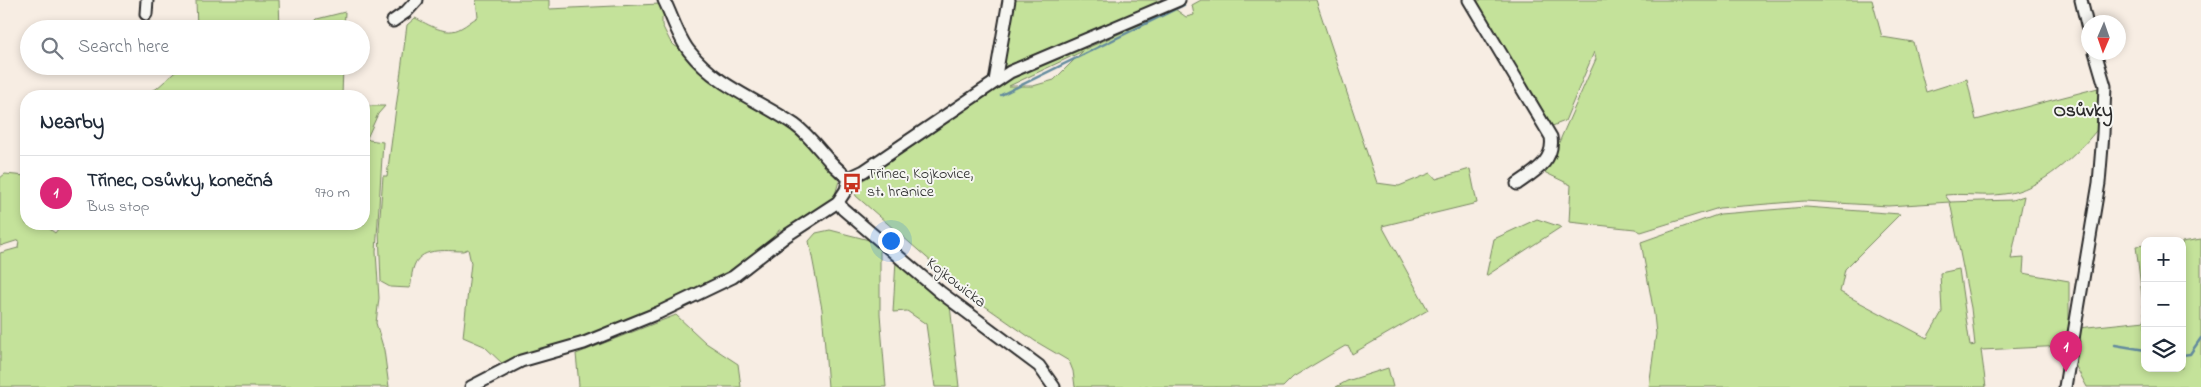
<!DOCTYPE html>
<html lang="en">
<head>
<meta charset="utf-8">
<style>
	:root { --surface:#fff; --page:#f6f6f7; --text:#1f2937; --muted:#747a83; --line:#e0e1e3; --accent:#db2777 }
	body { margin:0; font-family:"Indie Flower",sans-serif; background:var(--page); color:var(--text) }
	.controls { position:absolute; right:15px; bottom:15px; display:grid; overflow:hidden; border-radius:10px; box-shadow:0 2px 8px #0003 }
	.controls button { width:45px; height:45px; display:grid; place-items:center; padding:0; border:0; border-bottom:1px solid var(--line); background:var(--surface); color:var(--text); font:25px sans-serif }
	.compass { position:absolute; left:2081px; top:15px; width:45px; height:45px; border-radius:50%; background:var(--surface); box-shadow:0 2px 8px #0003; rotate:182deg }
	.you { position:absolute; left:890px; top:240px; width:18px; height:18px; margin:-12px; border:4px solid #fff; border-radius:50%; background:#1a73e8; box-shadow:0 0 0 8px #1a73e833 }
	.badge { display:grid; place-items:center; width:32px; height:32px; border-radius:50%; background:var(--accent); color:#fff; font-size:16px; font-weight:700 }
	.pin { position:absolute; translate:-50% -41px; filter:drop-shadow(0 1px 2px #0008) }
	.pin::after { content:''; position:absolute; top:26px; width:18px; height:15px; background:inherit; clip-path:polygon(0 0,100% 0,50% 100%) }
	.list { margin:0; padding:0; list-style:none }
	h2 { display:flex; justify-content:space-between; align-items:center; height:65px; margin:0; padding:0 20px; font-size:21px }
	h2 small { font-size:16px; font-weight:400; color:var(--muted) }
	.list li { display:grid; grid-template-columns:32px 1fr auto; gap:15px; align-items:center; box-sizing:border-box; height:75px; padding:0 20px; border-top:1px solid var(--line) }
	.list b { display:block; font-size:19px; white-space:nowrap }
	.list p { margin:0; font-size:16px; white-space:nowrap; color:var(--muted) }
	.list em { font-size:16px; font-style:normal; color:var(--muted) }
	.icon { flex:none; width:28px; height:28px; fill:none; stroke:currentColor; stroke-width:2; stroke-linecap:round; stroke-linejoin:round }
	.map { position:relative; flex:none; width:2201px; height:387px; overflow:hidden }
	.search { position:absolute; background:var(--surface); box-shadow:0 2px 8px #0003; left:20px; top:20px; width:350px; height:55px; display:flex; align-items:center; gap:12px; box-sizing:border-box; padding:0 18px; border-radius:28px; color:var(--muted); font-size:19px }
	.panel { position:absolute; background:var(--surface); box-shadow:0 2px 8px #0003; left:20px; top:90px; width:350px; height:140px; border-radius:20px }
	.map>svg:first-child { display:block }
</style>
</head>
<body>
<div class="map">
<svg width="2201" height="387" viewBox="0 0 2201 387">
	<rect width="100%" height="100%" fill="#f7ede3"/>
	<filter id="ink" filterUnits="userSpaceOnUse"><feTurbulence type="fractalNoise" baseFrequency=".02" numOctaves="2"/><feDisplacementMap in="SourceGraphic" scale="10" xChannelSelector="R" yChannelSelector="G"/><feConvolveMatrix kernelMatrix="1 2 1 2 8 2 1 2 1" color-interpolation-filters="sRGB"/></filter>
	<g filter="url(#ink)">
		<g fill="#c4e29a" stroke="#788662" fill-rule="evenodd">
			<polygon points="196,0 279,0 280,29 197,29"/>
			<path d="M476,0h73v9l111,-5 5,11 -3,3v7l8,16 5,5 9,5 25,29 16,11 36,17 40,26 38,47 -5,17 -48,36 -4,-4h-3l-2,3v6l-54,39 -59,30 -159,58 -21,-20 -21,-9 8,-74 -3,-14 -5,2c-18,0 -44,-5 -50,18 -2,6 -1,13 -3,19l-20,-1 -9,-5 -2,-53 4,-53h4l20,-151 8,-7c13,6 31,19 46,10 6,-3 11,-8 17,-11z"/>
			<path d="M1011,0h155l-76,31 -5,18 90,-40 11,8 8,-2 -2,-10 9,-5h115l61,183 22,3 32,-13 5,6 34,-10 7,34 -95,23 46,84 -76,44 -3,-7 -4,-1 -52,31 -10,10h-208l-2,-16 -4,-10 -34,-20 -63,-44 -116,-101 -3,-9 145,-99v-2l19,-10 -13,-6 -3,-5zM1083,51l-29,29 -21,6h-24z"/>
			<path d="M1477,0h395l10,37 31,5 13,50 41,-13 9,41 122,-32 2,38c-22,28 -59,64 -96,68 -19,3 -39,-1 -59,1l5,7 62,-2 12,-4 -13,63 13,-1 -1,15 46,8v44l-4,21 -84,4 5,37h-337l7,-53 -2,-20 -13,-72 79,-28 86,-7 94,7 -55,55 -5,23 87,46 15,-26 -2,-39 19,-4 11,77 5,-1 -4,-37 -21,-106 -62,4 -84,-5 -85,7 -78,24 -6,-3 -66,-7 2,-37 -29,-14 11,-15 43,-97 -2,-7 -29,69 -15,6 -60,-102z"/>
			<polygon points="345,12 344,29 307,29 317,19"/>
			<polygon points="182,66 343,66 342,96 135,96 156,89"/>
			<polygon points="364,106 385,106 378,114 367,138 369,140 383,142 376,252 379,298 376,323 384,350 389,387 0,387 0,253 18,248 19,240 0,246 0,178 5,174 26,176 26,224 43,224 55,233 62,224 364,224"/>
			<polygon points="1537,219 1561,227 1486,276 1494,239"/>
			<polygon points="830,230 873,241 880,251 880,314 886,387 828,387 822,309 809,241 816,233"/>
			<polygon points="2201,239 2201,387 2087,387 2073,361 2078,328 2145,321 2136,246 2145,245 2145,368 2182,368 2182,242"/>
			<polygon points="896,260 950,305 959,387 935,387 926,324 907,311 893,312"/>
			<polygon points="676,315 706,343 738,364 741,387 578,387 579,385 576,354"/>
			<polygon points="1388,368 1393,387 1336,387 1347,381"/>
		</g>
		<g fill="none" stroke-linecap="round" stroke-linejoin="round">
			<g stroke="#648b9e" stroke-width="2.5">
				<polyline points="1001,95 1184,5"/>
				<polyline points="2115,345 2145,350"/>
				<polyline points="2182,355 2190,354 2201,338"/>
			</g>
			<defs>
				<g id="minor">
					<path d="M664,0c8,16 14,37 25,51 28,36 70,49 106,74 21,15 32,39 54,53l15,-7 146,-99 169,-72"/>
					<path d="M1469,0l82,137c4,24 -17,35 -34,47"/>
					<polyline points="2081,0 2088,29"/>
					<polyline points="146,14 147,0"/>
					<polyline points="393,21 406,12 417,0"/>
					<polyline points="995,81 1009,0"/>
					<polyline points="838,202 843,209 940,292 1039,366 1054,387"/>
					<polyline points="471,387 521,361 584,343 658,313 733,277 786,236 838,202 846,190 849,178"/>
					<polyline points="2065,387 2099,183 2103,134 2105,86 2095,52"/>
				</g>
			</defs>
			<use href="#minor" stroke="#2b2b2b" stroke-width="15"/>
			<use href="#minor" stroke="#f6f6f2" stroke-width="11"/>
		</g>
	</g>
	<defs>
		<symbol id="bus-bare" viewBox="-9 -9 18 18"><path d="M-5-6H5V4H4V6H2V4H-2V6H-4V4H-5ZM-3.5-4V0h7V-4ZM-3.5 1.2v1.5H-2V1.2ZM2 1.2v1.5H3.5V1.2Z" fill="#c8321e" stroke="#f6f6f2" stroke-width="2.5" paint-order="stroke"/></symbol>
	</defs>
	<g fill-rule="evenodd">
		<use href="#bus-bare" x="838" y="169" width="28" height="28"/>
	</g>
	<g text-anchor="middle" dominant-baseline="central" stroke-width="4" stroke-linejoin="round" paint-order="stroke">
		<g font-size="16" fill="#2b2b2b" stroke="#f6f6f2" text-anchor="start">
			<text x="867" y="174">Třinec, Kojkovice,<tspan x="867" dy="18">st. hranice</tspan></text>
		</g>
		<g font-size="16" fill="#2b2b2b" stroke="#f6f6f2">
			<text transform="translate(956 283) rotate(38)">Kojkowicka</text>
		</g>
		<g font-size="19" font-weight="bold" fill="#2b2b2b" stroke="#f6f6f2">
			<text x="2083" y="111">Osůvky</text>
		</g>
	</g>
</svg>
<div class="controls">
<button>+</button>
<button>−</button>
<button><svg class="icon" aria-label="layers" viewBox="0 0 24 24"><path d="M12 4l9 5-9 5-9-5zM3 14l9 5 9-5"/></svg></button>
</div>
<svg class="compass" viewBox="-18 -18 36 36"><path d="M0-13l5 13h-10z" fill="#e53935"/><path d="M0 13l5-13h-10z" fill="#747a83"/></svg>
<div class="you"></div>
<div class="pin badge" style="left:2066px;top:372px">1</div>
<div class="search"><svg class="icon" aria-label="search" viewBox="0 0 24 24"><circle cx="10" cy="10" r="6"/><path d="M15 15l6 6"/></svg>Search here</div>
<section class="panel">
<h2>Nearby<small></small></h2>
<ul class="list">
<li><span class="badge">1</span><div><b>Třinec, Osůvky, konečná</b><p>Bus stop</p></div><em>970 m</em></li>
</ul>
</section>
</div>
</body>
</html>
